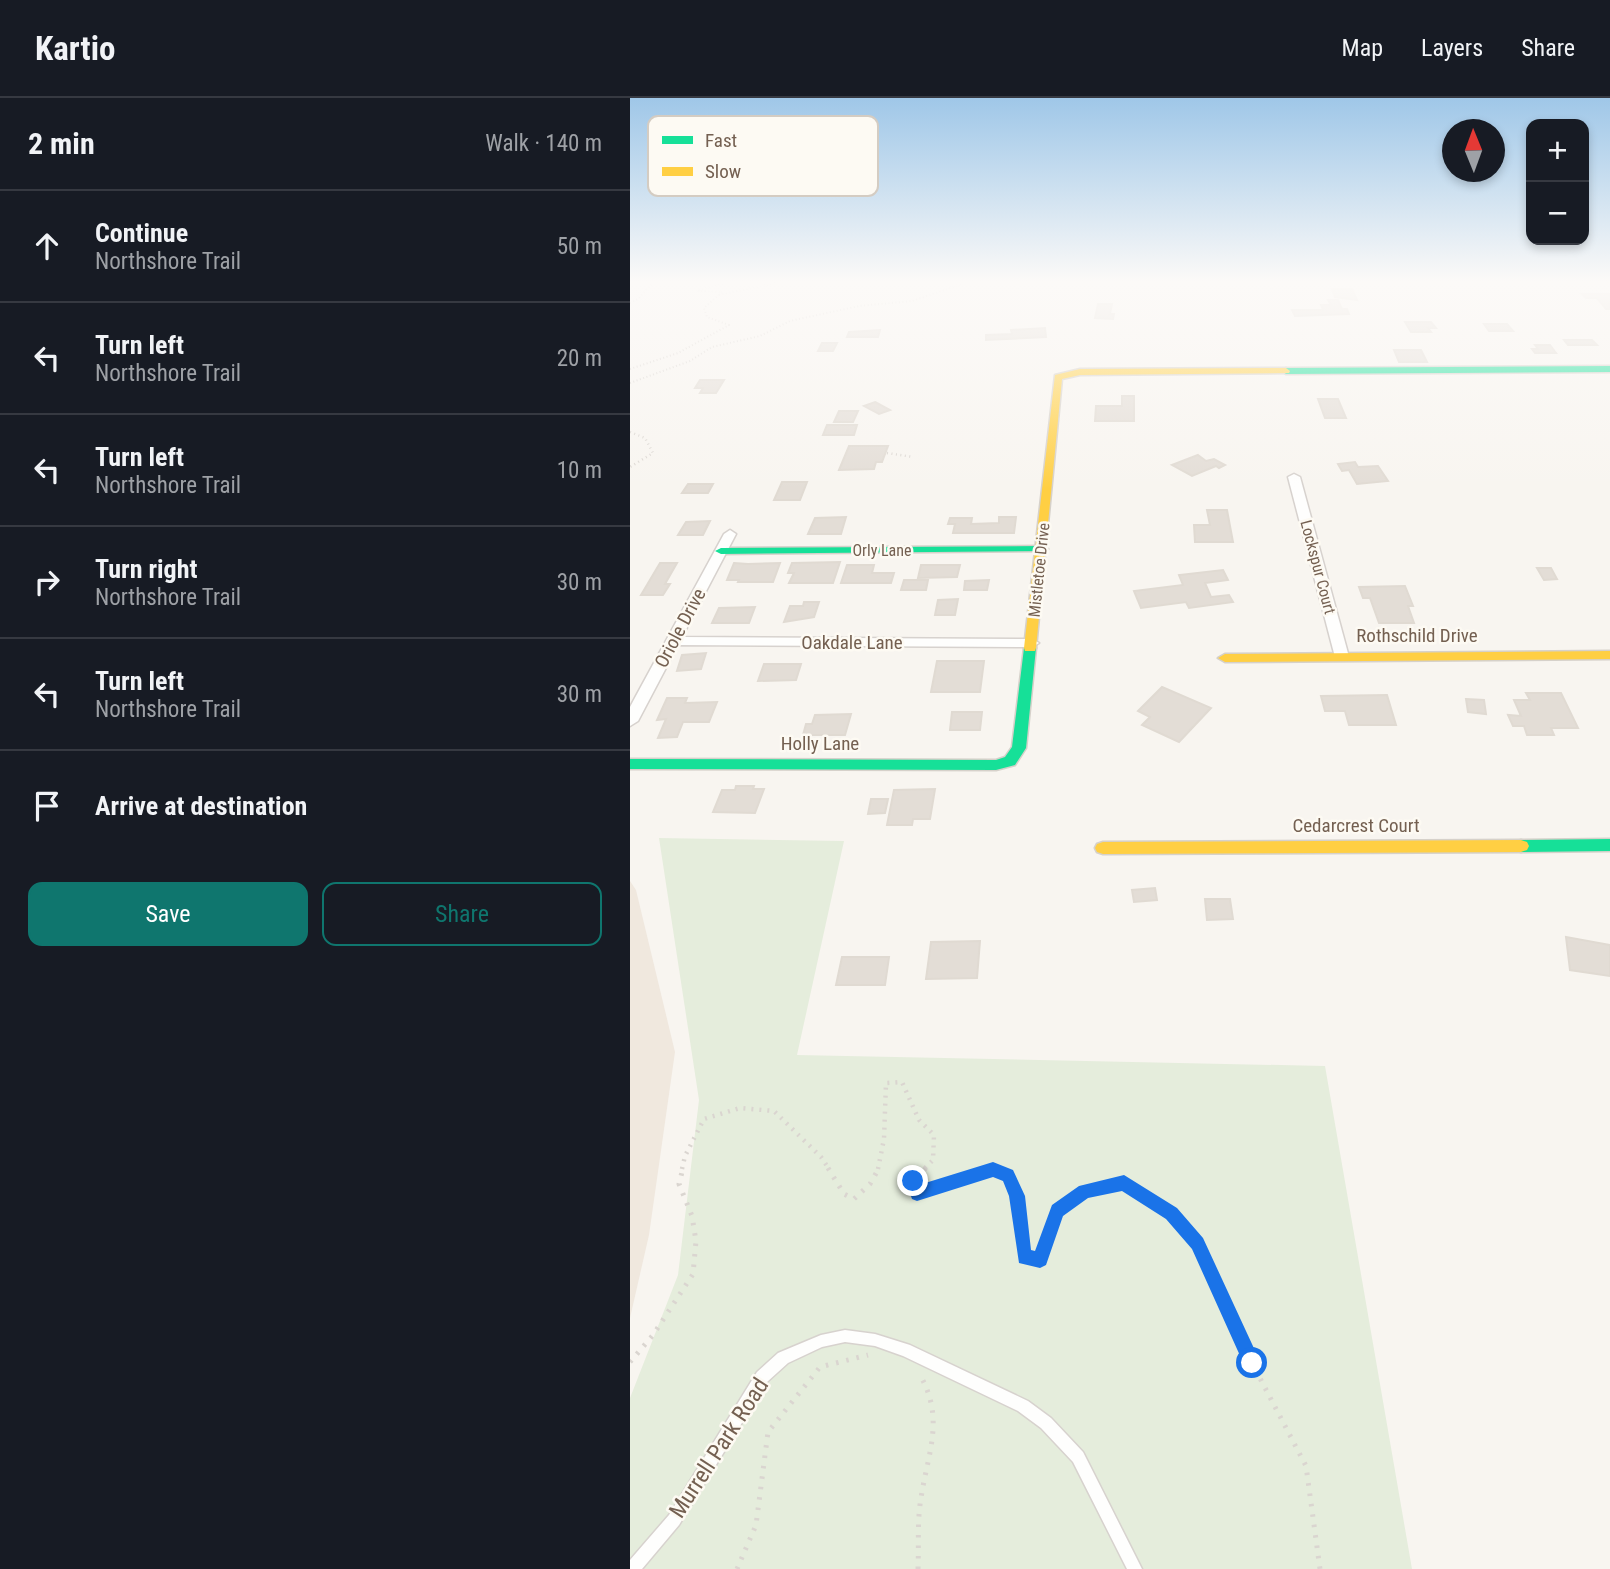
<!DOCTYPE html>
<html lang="en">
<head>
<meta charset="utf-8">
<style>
	:root { --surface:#171b24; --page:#20242c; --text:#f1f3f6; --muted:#9ea1a6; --line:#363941; --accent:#0f766e }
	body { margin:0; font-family:"Roboto Condensed",sans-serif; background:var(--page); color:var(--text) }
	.controls { position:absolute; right:21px; top:21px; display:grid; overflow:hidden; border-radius:14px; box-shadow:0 4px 10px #0003 }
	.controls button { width:63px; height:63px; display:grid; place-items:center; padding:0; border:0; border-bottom:2px solid var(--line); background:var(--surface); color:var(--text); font:35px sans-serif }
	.compass { position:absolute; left:812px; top:21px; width:63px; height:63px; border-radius:50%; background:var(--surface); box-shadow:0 4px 10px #0003; rotate:359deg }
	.stop { position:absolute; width:21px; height:21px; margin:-16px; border:5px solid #1a73e8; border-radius:50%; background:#fff }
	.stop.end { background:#1a73e8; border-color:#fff; box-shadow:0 2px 7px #0008 }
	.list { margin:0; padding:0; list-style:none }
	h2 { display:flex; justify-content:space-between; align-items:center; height:91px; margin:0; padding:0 28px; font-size:30px }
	h2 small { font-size:23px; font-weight:400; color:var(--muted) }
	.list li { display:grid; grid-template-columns:46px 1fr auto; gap:21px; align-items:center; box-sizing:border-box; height:112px; padding:0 28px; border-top:2px solid var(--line) }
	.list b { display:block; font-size:26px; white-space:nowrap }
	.list p { margin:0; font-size:23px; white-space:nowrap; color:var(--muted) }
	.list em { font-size:23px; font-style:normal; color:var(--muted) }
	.actions { display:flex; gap:14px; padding:21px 28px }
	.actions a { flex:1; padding:16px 0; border:2px solid var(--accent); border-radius:14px; text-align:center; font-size:24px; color:var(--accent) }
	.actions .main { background:var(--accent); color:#fff }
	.icon { flex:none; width:38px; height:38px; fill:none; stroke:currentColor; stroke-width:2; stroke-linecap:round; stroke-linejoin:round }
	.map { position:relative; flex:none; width:980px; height:1471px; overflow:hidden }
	header { display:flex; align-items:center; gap:42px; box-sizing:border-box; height:98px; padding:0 35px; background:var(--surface); border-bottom:2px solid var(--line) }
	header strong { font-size:33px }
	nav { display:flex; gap:38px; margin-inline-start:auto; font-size:24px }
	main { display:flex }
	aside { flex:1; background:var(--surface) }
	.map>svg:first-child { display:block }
</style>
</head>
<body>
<header>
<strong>Kartio</strong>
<nav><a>Map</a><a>Layers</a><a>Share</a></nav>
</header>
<main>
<aside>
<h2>2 min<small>Walk · 140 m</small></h2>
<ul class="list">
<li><svg class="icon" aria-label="ahead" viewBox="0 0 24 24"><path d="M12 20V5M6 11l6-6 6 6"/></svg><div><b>Continue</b><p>Northshore Trail</p></div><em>50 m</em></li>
<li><svg class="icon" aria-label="left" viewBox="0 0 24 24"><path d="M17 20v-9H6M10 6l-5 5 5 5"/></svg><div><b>Turn left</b><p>Northshore Trail</p></div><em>20 m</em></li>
<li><svg class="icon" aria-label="left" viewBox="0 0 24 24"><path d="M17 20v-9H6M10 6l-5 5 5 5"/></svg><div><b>Turn left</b><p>Northshore Trail</p></div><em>10 m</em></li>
<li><svg class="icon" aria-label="right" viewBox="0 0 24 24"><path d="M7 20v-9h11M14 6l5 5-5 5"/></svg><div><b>Turn right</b><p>Northshore Trail</p></div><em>30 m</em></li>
<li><svg class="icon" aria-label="left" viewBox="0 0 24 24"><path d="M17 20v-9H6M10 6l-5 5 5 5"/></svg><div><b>Turn left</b><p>Northshore Trail</p></div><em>30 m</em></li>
<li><svg class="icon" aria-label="arrive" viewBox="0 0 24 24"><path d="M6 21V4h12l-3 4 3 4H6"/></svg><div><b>Arrive at destination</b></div></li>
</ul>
<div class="actions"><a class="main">Save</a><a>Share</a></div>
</aside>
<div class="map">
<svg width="980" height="1471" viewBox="0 0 980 1471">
	<rect width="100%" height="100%" fill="#f8f5f0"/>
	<polygon fill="#f0e8de" points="0,783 6,792 45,954 19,1137 0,1220"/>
	<polygon fill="#e5eddc" points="29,740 214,743 167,957 695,968 782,1471 0,1471 0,1300 48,1177 69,1002"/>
	<g fill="#e3ddd6" stroke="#e0dad2" stroke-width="2">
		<polygon points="702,191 722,191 727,202 705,199"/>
		<polygon points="952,196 980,196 980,211 976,211 967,200 956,200"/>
		<polygon points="698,202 708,202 712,211 717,211 719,216 665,218 662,212 693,212 691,207 701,207"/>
		<polygon points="468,206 482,206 480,216 484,216 483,221 465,220"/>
		<polygon points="775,224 801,224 806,230 798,230 801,234 781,234"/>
		<polygon points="854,226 877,226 883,233 859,233"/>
		<polygon points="415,230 416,239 356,242 356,237 382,236 381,232"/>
		<polygon points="250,232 248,239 217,239 219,234"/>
		<polygon points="934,242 962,242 967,247 938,247"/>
		<polygon points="192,245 207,245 203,253 188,253"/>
		<polygon points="905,247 920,247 926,255 905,255 902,251 908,251"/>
		<polygon points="764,252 791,252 797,264 769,264"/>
		<polygon points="70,282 94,282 86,295 70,295 73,290 65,290"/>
		<polygon points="492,298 504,298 504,323 465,323 466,308 492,308"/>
		<polygon points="688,301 708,301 716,320 695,320"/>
		<polygon points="245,304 260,312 249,316 234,308"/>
		<polygon points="209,313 228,313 223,324 204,324"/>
		<polygon points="197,327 227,327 224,337 193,337"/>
		<polygon points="219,348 258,348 252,364 246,364 244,371 209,372"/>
		<polygon points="568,357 576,363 584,361 595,367 589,370 586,368 562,378 542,367"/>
		<polygon points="725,364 728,369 748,368 758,383 727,386 719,372 712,373 708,366"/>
		<polygon points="152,384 177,384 170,402 144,402"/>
		<polygon points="58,386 83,386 78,395 52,395"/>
		<polygon points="577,412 597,412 603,444 565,444 564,427 580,427"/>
		<polygon points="216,419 211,436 178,436 185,420"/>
		<polygon points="369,419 386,419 384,435 323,435 325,426 318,426 320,420 342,420 341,426 369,425"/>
		<polygon points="80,423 73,437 48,437 56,424"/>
		<polygon points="210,464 203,485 159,485 164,475 158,475 162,465"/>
		<polygon points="30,465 47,465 35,486 40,486 33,497 11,497"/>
		<polygon points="104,465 118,466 150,465 143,484 108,484 109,482 97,482"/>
		<polygon points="217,467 244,467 242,475 264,475 261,485 211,485"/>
		<polygon points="291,467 330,467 327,479 288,480"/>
		<polygon points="907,470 921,470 927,481 914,482"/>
		<polygon points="593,472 598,482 575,485 581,499 599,497 603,504 559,510 556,504 511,510 504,493 553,487 549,477"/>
		<polygon points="274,482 298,482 296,492 271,492"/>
		<polygon points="359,482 357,492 334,492 335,483"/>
		<polygon points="775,488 783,508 778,508 784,525 749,525 740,500 733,500 729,489"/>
		<polygon points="328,501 325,517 305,517 308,502"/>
		<polygon points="174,504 189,504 184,519 154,524 160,508 173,508"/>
		<polygon points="125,509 119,525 82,525 89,510"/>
		<polygon points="76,555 71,571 47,573 52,557"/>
		<polygon points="307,563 354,563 350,594 301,594"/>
		<polygon points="134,566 171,566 166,582 128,583"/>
		<polygon points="532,589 581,610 549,644 512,627 520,619 508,613"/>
		<polygon points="896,595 931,595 948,630 921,630 924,637 897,637 894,628 883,628 878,617 891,618 884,602 900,602"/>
		<polygon points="757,597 766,627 719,627 715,613 695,613 691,598"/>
		<polygon points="37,600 57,600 55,605 87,604 79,624 53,624 47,639 28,640 36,621 27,622"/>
		<polygon points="836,601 854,602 856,616 838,614"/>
		<polygon points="322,614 352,614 350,632 320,632"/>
		<polygon points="221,616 215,637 173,637 176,626 182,626 185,617"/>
		<polygon points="106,688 124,688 123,691 134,691 125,715 83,714 92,692 105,692"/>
		<polygon points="305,691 300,721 283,721 282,727 257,727 264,692"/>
		<polygon points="241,701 258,701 255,715 238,716"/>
		<polygon points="525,790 527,802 504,804 502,792"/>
		<polygon points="575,801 600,801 603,821 577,822"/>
		<polygon points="936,839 980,847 980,878 940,872"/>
		<polygon points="350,843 347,880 296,881 301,844"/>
		<polygon points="212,859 259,859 255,887 206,887"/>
	</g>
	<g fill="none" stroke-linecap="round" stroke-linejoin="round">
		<defs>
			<polygon id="lane" points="215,1232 245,1236 280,1247 398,1303 421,1320 453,1354 512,1471 497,1471 443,1364 411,1330 388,1313 273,1258 245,1248 215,1244 192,1249 158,1265 137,1284 49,1427 12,1471 0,1471 0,1462 39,1417 127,1274 148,1255 191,1237"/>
			<g id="street">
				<polygon points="664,376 670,379 719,559 717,562 707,562 705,559 658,379"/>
				<polygon points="100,432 106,436 52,539 402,541 409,545 402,549 48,547 8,623 0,628 0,609 94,436"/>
			</g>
			<g id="fast">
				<polygon points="980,268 980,274 656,276 652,273 656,270"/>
				<polygon points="412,448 418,451 416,453 91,456 85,453 91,450"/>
				<polygon points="400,546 406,550 396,650 385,667 366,672 0,671 0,661 366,662 375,659 382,649 394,550"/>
				<polygon points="980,741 980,753 891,754 885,752 883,748 885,744 891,742"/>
			</g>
			<g id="slow">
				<polygon points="656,270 660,273 659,275 450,277 432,281 406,550 405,553 395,553 394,550 425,277 450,271"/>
				<polygon points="980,553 980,561 595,564 588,560 595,556"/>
				<polygon points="891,742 897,744 899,748 897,752 891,754 473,756 467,754 465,750 467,746 473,744"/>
			</g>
		</defs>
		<use href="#lane" stroke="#d7d2ce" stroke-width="3"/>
		<use href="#street" stroke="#d7d2ce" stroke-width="3"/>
		<use href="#fast" stroke="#d6d1ca" stroke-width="3"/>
		<use href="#slow" stroke="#d6d1ca" stroke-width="3"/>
		<g stroke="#dad5d0" stroke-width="2" stroke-dasharray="1 2.5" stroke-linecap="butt">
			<polyline points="89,197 145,185"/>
			<polyline points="0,205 8,201 23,185"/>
			<polyline points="0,271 48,255 99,227 77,219 74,210 92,194 67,193 94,185"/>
			<polyline points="0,285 60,263 82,249 130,238 160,223 229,208 282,203 335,185"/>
		</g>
		<g stroke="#dad5d0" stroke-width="2.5" stroke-dasharray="1 3.5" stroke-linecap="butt">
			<polyline points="0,334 15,340 23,355 0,369"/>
			<polyline points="257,355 283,359"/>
		</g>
		<g stroke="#dad5d0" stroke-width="4.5" stroke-dasharray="2 6" stroke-linecap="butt">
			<polyline points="52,1071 55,1058 74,1021 110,1010 144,1013 191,1059 199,1071"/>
			<polyline points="248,1071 254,1041 256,985 272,984 289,1022 304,1037 303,1062 294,1071"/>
		</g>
		<g stroke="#dad5d0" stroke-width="5" stroke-dasharray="2.5 8" stroke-linecap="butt">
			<polyline points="198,1070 214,1096 224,1101 240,1086 249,1070"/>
			<polyline points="296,1070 283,1083 287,1095 363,1072 378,1077 387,1098 394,1159 410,1162 428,1113 455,1093 494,1085 517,1102 542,1115 568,1145 622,1265 676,1368 690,1471"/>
			<polyline points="0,1264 23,1237 63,1176 66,1143 62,1118 49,1086 53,1070"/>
			<polyline points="107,1471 126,1427 138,1334 190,1269 238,1257"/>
			<path d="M288,1471c1,-24 -1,-48 3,-71 7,-46 24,-79 -1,-123"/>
		</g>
		<use href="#lane" fill="#fefefd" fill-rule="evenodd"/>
		<use href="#street" fill="#fefefd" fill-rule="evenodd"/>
		<use href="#fast" fill="#16e098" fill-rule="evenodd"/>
		<use href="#slow" fill="#ffcf43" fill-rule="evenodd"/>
	</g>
	<linearGradient id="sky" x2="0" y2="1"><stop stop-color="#9fc7e8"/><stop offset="0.47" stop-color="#fcfaf8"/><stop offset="1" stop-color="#fcfaf8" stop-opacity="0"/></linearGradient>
	<rect width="980" height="391" fill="url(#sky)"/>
	<polygon fill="#1a73e8" points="363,1064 383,1072 395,1098 401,1152 405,1153 422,1107 449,1088 494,1077 547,1110 573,1140 628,1259 631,1265 628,1271 622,1274 616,1271 562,1151 536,1121 492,1093 458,1100 433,1118 416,1167 410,1170 389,1165 379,1098 373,1083 363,1079 287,1103 282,1101 276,1083 278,1078 283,1075 288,1078 292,1086"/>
	<g text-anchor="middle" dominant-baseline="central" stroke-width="5" stroke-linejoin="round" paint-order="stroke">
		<g font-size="16" fill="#746051" stroke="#fdfaf3">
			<text x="252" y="452">Orly Lane</text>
			<text transform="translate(688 469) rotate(75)">Lockspur Court</text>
			<text transform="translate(409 472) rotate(-84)">Mistletoe Drive</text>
		</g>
		<g font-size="19" fill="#746051" stroke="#fdfaf3">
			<text transform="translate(50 530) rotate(-62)">Oriole Drive</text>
			<text x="787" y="537">Rothschild Drive</text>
			<text x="222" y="544">Oakdale Lane</text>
			<text x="190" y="645">Holly Lane</text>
			<text x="726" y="727">Cedarcrest Court</text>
		</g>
		<g font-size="23" fill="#746051" stroke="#fdfaf3">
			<text transform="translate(89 1350) rotate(-57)">Murrell Park Road</text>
		</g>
	</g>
	<rect x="18" y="18" width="230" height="80" rx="10" fill="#fdfaf3" stroke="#d4ccc2" stroke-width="2"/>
	<rect x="32" y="38" width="31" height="8" fill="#16e098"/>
	<rect x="32" y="69" width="31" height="9" fill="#ffcf43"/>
	<g font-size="19" fill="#746051">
		<text x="75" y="49">Fast</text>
		<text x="75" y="80">Slow</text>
	</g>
</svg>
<div class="controls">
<button>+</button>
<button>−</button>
</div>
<svg class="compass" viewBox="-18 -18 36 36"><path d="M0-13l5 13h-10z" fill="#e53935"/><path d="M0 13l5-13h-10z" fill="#9ea1a6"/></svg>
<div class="stop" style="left:622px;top:1265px"></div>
<div class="stop end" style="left:283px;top:1083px"></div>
</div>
</main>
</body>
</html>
